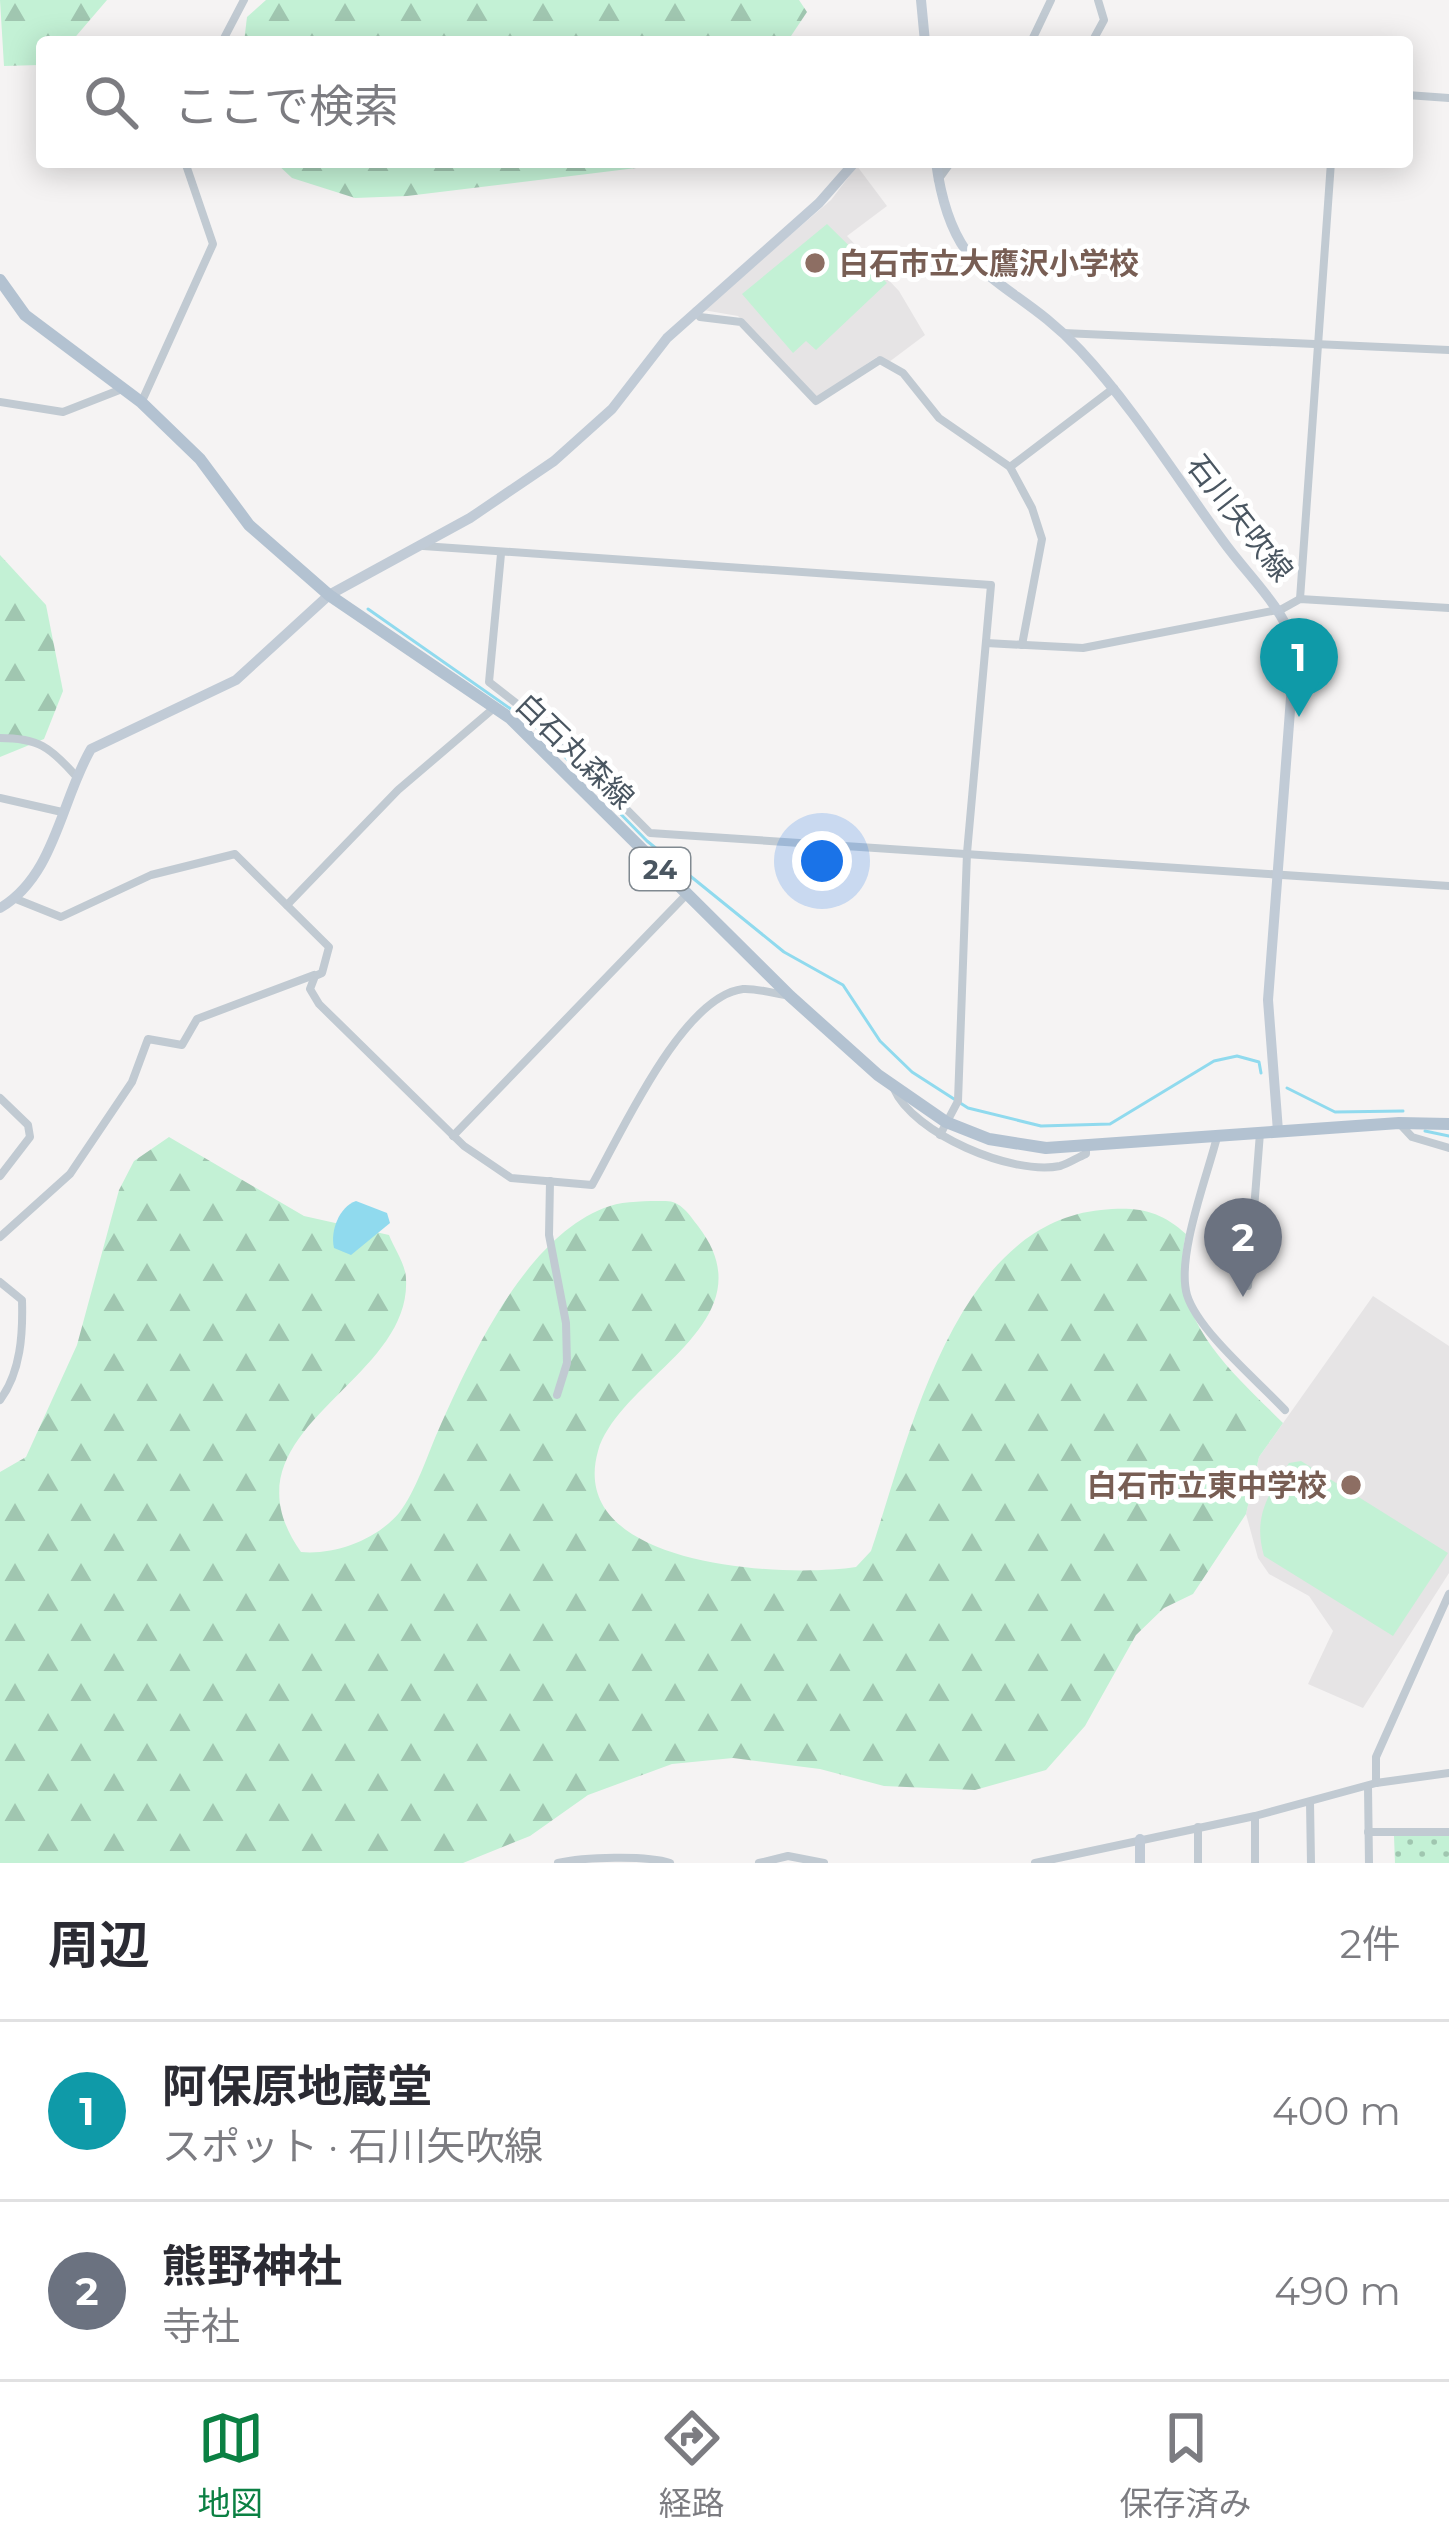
<!DOCTYPE html>
<html lang="ja">
<head>
<meta charset="utf-8">
<style>
	:root { --surface:#fff; --page:#f7f7f7; --text:#2b2b33; --muted:#7c7c81; --line:#e1e1e2; --accent:#0b8043 }
	body { margin:0; font-family:Montserrat,"Noto Sans JP",sans-serif; background:var(--page); color:var(--text) }
	.you { position:absolute; left:822px; top:861px; width:42px; height:42px; margin:-30px; border:9px solid #fff; border-radius:50%; background:#1a73e8; box-shadow:0 0 0 18px #1a73e833 }
	.badge { display:grid; place-items:center; width:78px; height:78px; border-radius:50%; background:var(--accent); color:#fff; font-size:39px; font-weight:700 }
	.pin { position:absolute; translate:-50% -99px; filter:drop-shadow(0 3px 6px #0008) }
	.pin::after { content:''; position:absolute; top:63px; width:42px; height:36px; background:inherit; clip-path:polygon(0 0,100% 0,50% 100%) }
	.list { margin:0; padding:0; list-style:none }
	h2 { display:flex; justify-content:space-between; align-items:center; height:156px; margin:0; padding:0 48px; font-size:51px }
	h2 small { font-size:39px; font-weight:400; color:var(--muted) }
	.list li { display:grid; grid-template-columns:78px 1fr auto; gap:36px; align-items:center; box-sizing:border-box; height:180px; padding:0 48px; border-top:3px solid var(--line) }
	.list b { display:block; font-size:45px; white-space:nowrap }
	.list p { margin:0; font-size:39px; white-space:nowrap; color:var(--muted) }
	.list em { font-size:39px; font-style:normal; color:var(--muted) }
	.icon { flex:none; width:66px; height:66px; fill:none; stroke:currentColor; stroke-width:2; stroke-linecap:round; stroke-linejoin:round }
	.map { position:relative; flex:none; width:1449px; height:1863px; overflow:hidden }
	.search { position:absolute; background:var(--surface); box-shadow:0 6px 30px #0003; left:36px; right:36px; top:36px; height:132px; display:flex; align-items:center; gap:30px; box-sizing:border-box; padding:0 42px; border-radius:12px; color:var(--muted); font-size:45px }
	.sheet { height:516px; background:var(--surface) }
	nav { display:flex; justify-content:space-around; align-items:center; box-sizing:border-box; height:168px; border-top:3px solid var(--line); background:var(--surface); font-size:33px; color:var(--muted) }
	nav a { display:grid; justify-items:center; gap:6px }
	nav .on { color:var(--accent) }
	.map>svg:first-child { display:block }
</style>
</head>
<body>
<div class="map">
<svg width="1449" height="1863" viewBox="0 0 1449 1863">
	<defs>
		<pattern id="grass-dots" width="8" height="8" patternUnits="userSpaceOnUse" patternTransform="scale(3)"><rect width="8" height="8" fill="#c3f1d5"/><path d="M2 2h.1M6 6h.1" fill="none" stroke="#a0c6b0" stroke-width="1.8" stroke-linecap="round"/></pattern>
		<pattern id="forest-firs" width="22" height="20" patternUnits="userSpaceOnUse" patternTransform="scale(3)"><rect width="22" height="20" fill="#c3f1d5"/><path d="M5 1l3.5 6h-7zM16 11l3.5 6h-7z" fill="#a0c6b0"/></pattern>
	</defs>
	<rect width="100%" height="100%" fill="#f5f3f3"/>
	<g fill="#e6e4e5">
		<polygon points="857,166 887,206 847,236 899,291 925,335 889,362 877,357 817,397 738,316 703,310 831,200"/>
		<polygon points="1373,1296 1449,1346 1449,1573 1363,1708 1308,1684 1333,1631 1309,1596 1269,1574 1258,1558 1246,1514 1259,1457"/>
	</g>
	<polygon fill="url(#grass-dots)" points="1394,1836 1449,1836 1449,1863 1395,1863"/>
	<g fill="url(#forest-firs)">
		<polygon points="0,0 107,0 71,42 42,42 40,65 4,66"/>
		<polygon points="266,0 799,0 807,12 787,42 244,42 247,17"/>
		<polygon points="275,162 685,162 407,196 355,198 292,178"/>
		<polygon points="0,555 46,605 63,691 44,739 0,757"/>
		<path d="M169,1137l135,79 85,19c5,13 17,30 17,44 6,106 -191,151 -105,273 34,3 75,-12 98,-39 17,-22 28,-57 39,-82 33,-74 89,-198 172,-225 15,-5 38,-5 54,-5 16,-1 25,13 34,25 75,97 -78,150 -100,225 -33,117 187,127 258,116l15,-16c38,-113 84,-327 230,-341 35,-4 59,0 85,24 -20,83 43,135 97,189l-24,34 -13,57 -53,80 -29,14 -28,27 -51,91 -39,44 -71,20 -91,-4 -64,-17 -87,-11 -61,6 -84,31 -58,41 -67,27h-463v-391l26,-15 51,-112 42,-155 15,-29z"/>
	</g>
	<g fill="#c3f1d5">
		<polygon points="827,224 887,283 816,350 806,341 793,353 742,294"/>
		<path d="M1301,1461l147,92 -55,83 -129,-80c-11,-39 3,-60 25,-93z"/>
	</g>
	<path fill="#90daee" d="M356,1201l31,12 3,10 -39,32 -17,-7c-4,-17 5,-41 22,-47z"/>
	<g fill="none" stroke-linecap="round" stroke-linejoin="round">
		<g stroke="#90daee" stroke-width="3">
			<polyline points="368,609 535,726 647,841 784,952 843,985 880,1041 912,1072 968,1108 1041,1126 1110,1124 1214,1061 1237,1056 1259,1062 1261,1073"/>
			<polyline points="1287,1088 1335,1112 1403,1111"/>
			<polyline points="1425,1131 1449,1136"/>
		</g>
		<g stroke="#c1cad2" stroke-width="8">
			<polyline points="222,42 244,0"/>
			<polyline points="1031,42 1051,0"/>
			<polyline points="1092,42 1104,20 1098,0"/>
			<polyline points="1407,95 1449,98"/>
			<polyline points="1014,162 1020,162"/>
			<polyline points="938,180 951,162"/>
			<polyline points="696,311 700,317 741,322 816,401 880,360 903,373 939,418 1010,467 1032,508 1042,539 1022,645"/>
			<polyline points="1063,333 1449,350"/>
			<polyline points="142,401 213,244 185,162"/>
			<polyline points="0,402 63,412 122,389"/>
			<polyline points="1010,467 1114,388"/>
			<polyline points="423,546 991,585 967,853 958,1101 940,1135"/>
			<polyline points="501,554 489,682 539,721 650,833 1449,886"/>
			<polyline points="1300,599 1331,162"/>
			<polyline points="986,643 1083,648 1282,609 1300,599 1449,608"/>
			<path d="M0,738c38,0 50,9 75,37"/>
			<polyline points="0,798 62,812"/>
			<path d="M16,899l45,18 90,-42 84,-21 94,93 -7,26 -7,3 -5,13 9,15 145,142 47,32 81,7c28,-49 90,-189 151,-196 14,-1 33,5 47,7"/>
			<polyline points="287,905 398,790 494,708"/>
			<path d="M894,1089c19,44 118,87 166,77 8,-2 18,-9 26,-12v-6"/>
			<polyline points="0,1098 28,1125 30,1137 0,1176"/>
			<polyline points="1399,1123 1412,1137 1449,1148"/>
			<polyline points="453,1136 686,895"/>
			<path d="M1217,1137c-10,40 -41,119 -30,158 11,36 71,86 98,115"/>
			<polyline points="550,1181 549,1235 566,1323 567,1363 557,1395"/>
			<polyline points="0,1237 70,1174 132,1082 148,1039 182,1045 197,1019 314,975"/>
			<path d="M0,1282l22,18c1,33 -1,72 -22,100"/>
			<polyline points="1248,1286 1260,1133"/>
			<polyline points="1376,1783 1376,1757 1449,1594"/>
			<polyline points="1368,1787 1369,1863"/>
			<polyline points="1310,1802 1311,1863"/>
			<polyline points="1198,1827 1198,1863"/>
			<polyline points="1368,1832 1449,1832"/>
			<path d="M558,1863c25,-6 89,-8 112,0"/>
			<polyline points="759,1863 788,1856 824,1863"/>
			<polyline points="1035,1863 1255,1816 1376,1783 1449,1773"/>
			<polyline points="1255,1863 1255,1817"/>
		</g>
		<g stroke="#c1cbd6" stroke-width="10">
			<polyline points="921,0 925,42"/>
			<path d="M936,162c17,125 73,112 144,188 54,58 96,127 143,191 26,36 56,61 72,104l-27,355 10,131"/>
			<path d="M0,908c55,-32 61,-108 91,-159l145,-69 93,-85 141,-77 84,-57 58,-52 55,-71 152,-135 36,-41"/>
			<polyline points="1140,1839 1140,1863"/>
		</g>
		<polyline stroke="#b3c2d1" stroke-width="12" points="0,280 25,315 141,402 200,459 249,525 329,595 510,718 790,996 878,1075 946,1122 989,1139 1046,1148 1399,1123 1449,1124"/>
	</g>
	<g fill="#8d6e63" stroke="#fff" stroke-width="4.5">
		<circle cx="815" cy="263" r="12"/>
		<circle cx="1351" cy="1485" r="12"/>
	</g>
	<g text-anchor="middle" dominant-baseline="central" stroke-width="10" stroke-linejoin="round" paint-order="stroke">
		<rect fill="#fff" stroke="#808990" stroke-width="3" x="630" y="848" width="60" height="42" rx="9"/>
		<g font-size="27" font-weight="bold" fill="#4a5661">
			<text x="660" y="869">24</text>
		</g>
		<g font-size="30" font-weight="bold" fill="#785e54" stroke="#fff" text-anchor="start">
			<text x="839" y="263">白石市立大鷹沢小学校</text>
			<text x="1327" y="1485" text-anchor="end">白石市立東中学校</text>
		</g>
		<g font-size="30" fill="#4a5661" stroke="#fff">
			<text transform="translate(1240 518) rotate(52)">石川矢吹線</text>
			<text transform="translate(575 751) rotate(44)">白石丸森線</text>
		</g>
	</g>
</svg>
<div class="you"></div>
<div class="pin badge" style="left:1299px;top:717px;background:#0f9aa8">1</div>
<div class="pin badge" style="left:1243px;top:1297px;background:#6b7280">2</div>
<div class="search"><svg class="icon" aria-label="search" viewBox="0 0 24 24"><circle cx="10" cy="10" r="6"/><path d="M15 15l6 6"/></svg>ここで検索</div>
</div>
<section class="sheet">
<h2>周辺<small>2件</small></h2>
<ul class="list">
<li><span class="badge" style="background:#0f9aa8">1</span><div><b>阿保原地蔵堂</b><p>スポット · 石川矢吹線</p></div><em>400 m</em></li>
<li><span class="badge" style="background:#6b7280">2</span><div><b>熊野神社</b><p>寺社</p></div><em>490 m</em></li>
</ul>
</section>
<nav>
<a class="on"><svg class="icon" aria-label="map" viewBox="0 0 24 24"><path d="M3 6l6-2 6 2 6-2v14l-6 2-6-2-6 2zM9 4v14M15 6v14"/></svg>地図</a>
<a><svg class="icon" aria-label="directions" viewBox="0 0 24 24"><path d="M12 3l9 9-9 9-9-9zM9 14v-3h6M13 9l2 2-2 2"/></svg>経路</a>
<a><svg class="icon" aria-label="saved" viewBox="0 0 24 24"><path d="M7 4h10v16l-5-4-5 4z"/></svg>保存済み</a>
</nav>
</body>
</html>
